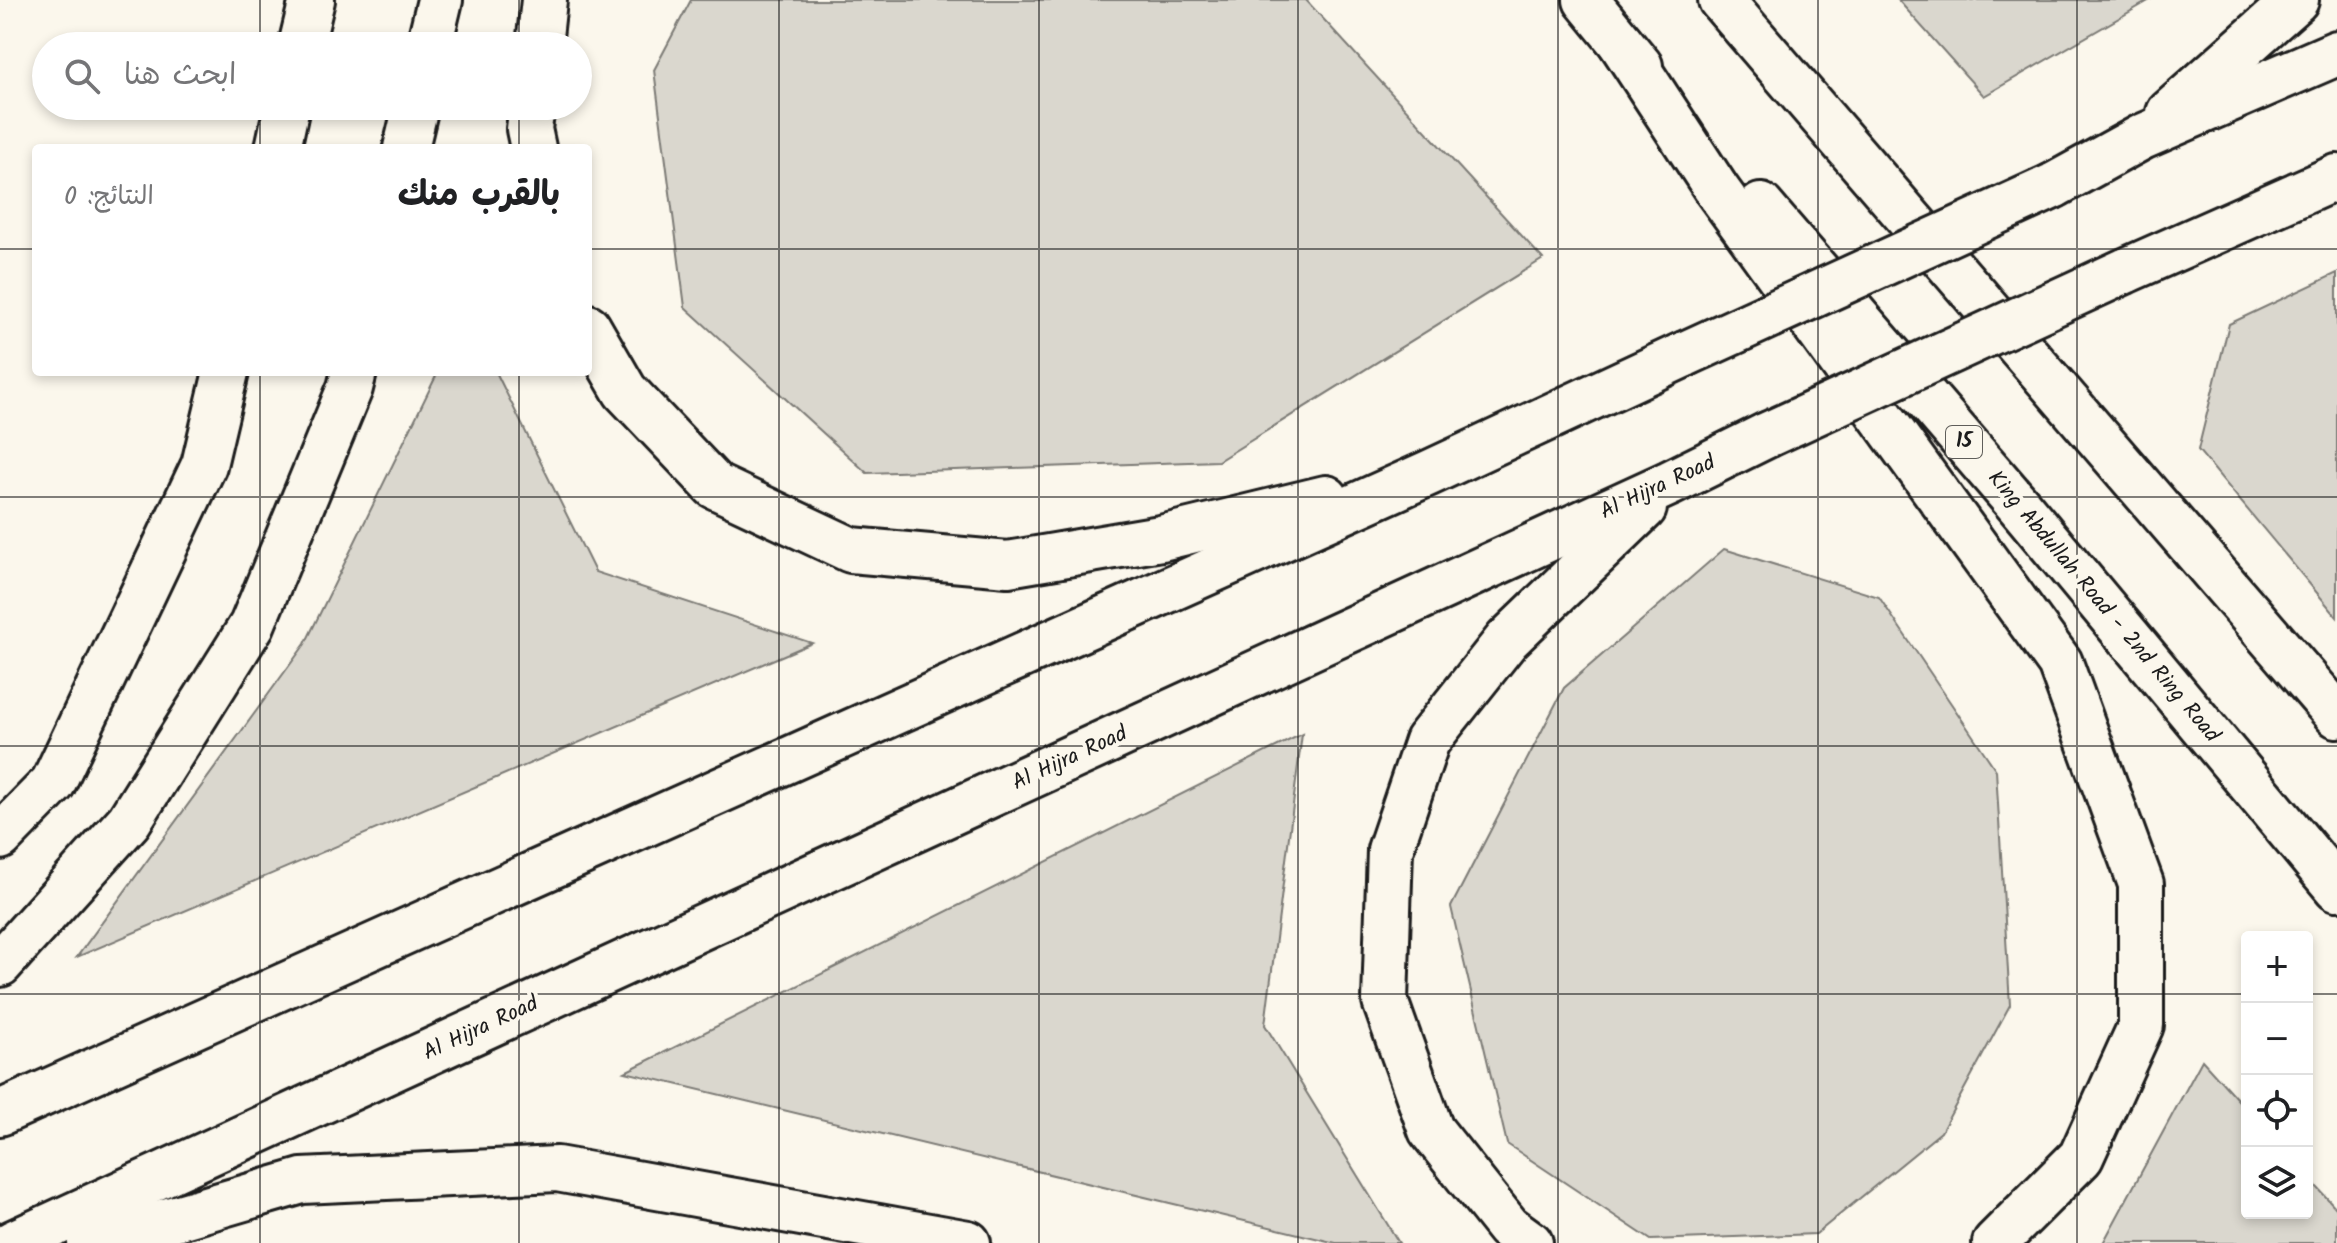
<!DOCTYPE html>
<html lang="ar">
<head>
<meta charset="utf-8">
<style>
	:root { --surface:#fff; --page:#f2f2f2; --text:#202124; --muted:#757577; --line:#e0e0e0 }
	body { margin:0; font-family:Kalam,"Playpen Sans Arabic",sans-serif; background:var(--page); color:var(--text); direction:rtl }
	.controls { position:absolute; right:24px; bottom:24px; display:grid; overflow:hidden; border-radius:8px; box-shadow:0 4px 12px #0003 }
	.controls button { width:72px; height:72px; display:grid; place-items:center; padding:0; border:0; border-bottom:2px solid var(--line); background:var(--surface); color:var(--text); font:40px sans-serif }
	.list { margin:0; padding:0; list-style:none }
	h2 { display:flex; justify-content:space-between; align-items:center; height:104px; margin:0; padding:0 32px; font-size:34px }
	h2 small { font-size:26px; font-weight:400; color:var(--muted) }
	.icon { flex:none; width:44px; height:44px; fill:none; stroke:currentColor; stroke-width:2; stroke-linecap:round; stroke-linejoin:round }
	.map { position:relative; flex:none; width:2337px; height:1243px; overflow:hidden; direction:ltr }
	.search { position:absolute; background:var(--surface); box-shadow:0 4px 12px #0003; left:32px; top:32px; width:560px; height:88px; display:flex; align-items:center; gap:20px; box-sizing:border-box; padding:0 28px; border-radius:44px; color:var(--muted); font-size:30px }
	.panel { position:absolute; background:var(--surface); box-shadow:0 4px 12px #0003; left:32px; top:144px; width:560px; height:232px; border-radius:8px; direction:rtl }
	.map>svg:first-child { display:block }
</style>
</head>
<body>
<div class="map">
<svg width="2337" height="1243" viewBox="0 0 2337 1243">
	<rect width="100%" height="100%" fill="#fbf7ec"/>
	<filter id="ink" filterUnits="userSpaceOnUse"><feTurbulence type="fractalNoise" baseFrequency=".0125" numOctaves="2"/><feDisplacementMap in="SourceGraphic" scale="16" xChannelSelector="R" yChannelSelector="G"/><feConvolveMatrix kernelMatrix="1 2 1 2 8 2 1 2 1" color-interpolation-filters="sRGB"/></filter>
	<g filter="url(#ink)">
		<g fill="#dad7ce" stroke="#7b7a75" stroke-width="2">
			<polygon points="691,0 1306,0 1543,259 1218,461 867,473 685,307 654,70"/>
			<polygon points="1898,0 2150,0 1984,96"/>
			<polygon points="2337,273 2337,617 2198,450 2229,324"/>
			<polygon points="438,372 496,372 595,572 812,643 77,957 305,644"/>
			<polygon points="1724,549 1879,597 1996,770 2010,1005 1941,1132 1816,1234 1651,1240 1507,1144 1451,907 1564,688"/>
			<polygon points="1302,734 1265,1025 1399,1243 1336,1243 625,1072"/>
			<polygon points="2202,1060 2247,1110 2247,1213 2307,1213 2307,1176 2337,1209 2337,1243 2103,1243"/>
		</g>
		<g fill="none" stroke-linecap="round" stroke-linejoin="round">
			<defs>
				<g id="major">
					<polyline points="301,46 312,0"/>
					<polyline points="278,148 287,106"/>
					<polyline points="0,837 53,783 204,465 226,372"/>
				</g>
				<g id="highway">
					<polyline points="1586,0 1640,66"/>
					<polyline points="1721,0 2337,715"/>
					<polyline points="1621,43 1717,190 2060,663 2141,884 2141,1025 2081,1157 1995,1243"/>
					<polyline points="429,46 440,0"/>
					<polyline points="539,46 544,0"/>
					<polyline points="532,106 529,129 533,148"/>
					<polyline points="2169,113 2296,0"/>
					<polyline points="406,148 416,106"/>
					<polyline points="2053,186 2142,137 2337,53"/>
					<polyline points="1761,206 2016,502 2337,888"/>
					<polyline points="2125,271 2337,177"/>
					<polyline points="588,327 625,391 715,486 851,550 1008,564 1161,538 1326,498"/>
					<polyline points="0,964 129,821 252,625 350,388 354,372"/>
					<polyline points="0,1113 1429,473 1685,354"/>
					<polyline points="13,1243 1670,483 1767,435"/>
					<polyline points="90,1243 302,1181 557,1169 968,1243"/>
					<polyline points="1530,1243 1508,1227 1431,1130 1385,1001 1390,850 1427,741 1507,640 1644,508"/>
				</g>
			</defs>
			<use href="#major" stroke="#1c1c1c" stroke-width="50"/>
			<use href="#highway" stroke="#1c1c1c" stroke-width="50"/>
			<use href="#major" stroke="#fbf7ec" stroke-width="44"/>
			<use href="#highway" stroke="#fbf7ec" stroke-width="44"/>
			<defs>
				<g id="highway-bridge">
					<polyline points="1685,354 2053,186"/>
					<polyline points="1767,435 2125,271"/>
				</g>
			</defs>
			<use href="#highway-bridge" stroke="#1c1c1c" stroke-width="50" stroke-linecap="butt"/>
			<use href="#highway-bridge" stroke="#fbf7ec" stroke-width="44"/>
		</g>
	</g>
	<path fill="none" stroke="#1c1c1c" stroke-width="2" stroke-opacity="0.55" d="M260,0v46M519,0v46M779,0v1243M1039,0v1243M1298,0v1243M1558,0v1243M1818,0v1243M2077,0v1243M260,106v42M519,106v42M0,249h36M588,249h1749M260,372v871M519,372v871M0,497h2337M0,746h2337M0,994h2247M2307,994h30"/>
	<g text-anchor="middle" dominant-baseline="central" stroke-width="8" stroke-linejoin="round" paint-order="stroke">
		<rect fill="#fbf7ec" stroke="#5f5e5a" stroke-width="2" x="1946" y="426" width="36" height="32" rx="6"/>
		<g font-size="20" font-weight="bold" fill="#1c1c1c">
			<text x="1964" y="442">15</text>
		</g>
		<g font-size="22" fill="#1c1c1c" stroke="#fbf7ec">
			<text transform="translate(1658 488) rotate(-25)">Al Hijra Road</text>
			<text transform="translate(2103 607) rotate(50)">King Abdullah Road - 2nd Ring Road</text>
			<text transform="translate(1070 759) rotate(-25)">Al Hijra Road</text>
			<text transform="translate(481 1029) rotate(-25)">Al Hijra Road</text>
		</g>
	</g>
</svg>
<div class="controls">
<button>+</button>
<button>−</button>
<button><svg class="icon" aria-label="locate" viewBox="0 0 24 24"><circle cx="12" cy="12" r="6"/><path d="M12 2v4M12 18v4M2 12h4M18 12h4"/></svg></button>
<button><svg class="icon" aria-label="layers" viewBox="0 0 24 24"><path d="M12 4l9 5-9 5-9-5zM3 14l9 5 9-5"/></svg></button>
</div>
<div class="search"><svg class="icon" aria-label="search" viewBox="0 0 24 24"><circle cx="10" cy="10" r="6"/><path d="M15 15l6 6"/></svg>ابحث هنا</div>
<section class="panel">
<h2>بالقرب منك<small>النتائج: 0</small></h2>
<ul class="list">
</ul>
</section>
</div>
</body>
</html>
